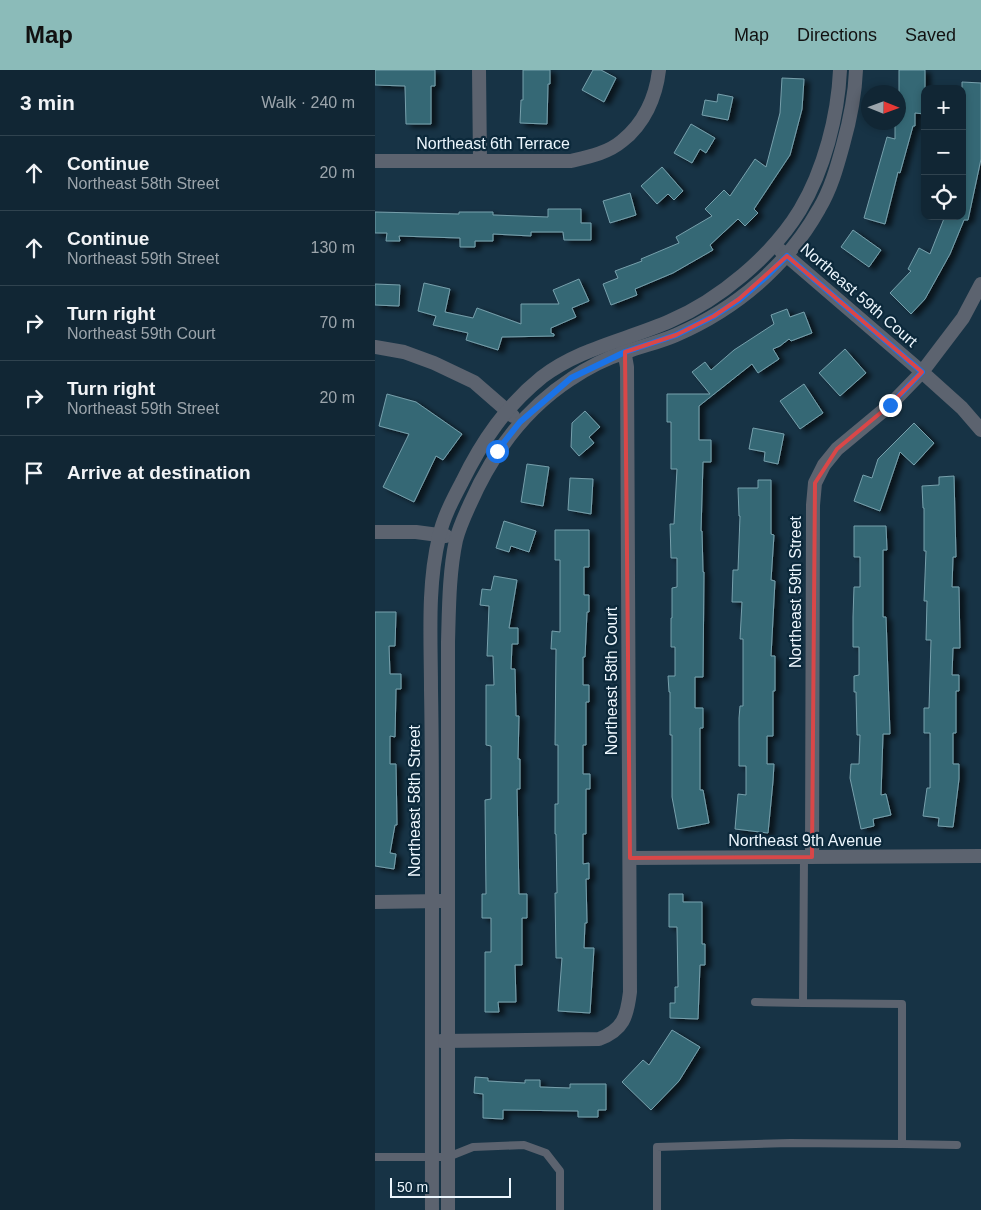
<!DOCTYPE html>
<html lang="en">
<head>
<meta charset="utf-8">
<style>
	:root { --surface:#112634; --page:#1e3240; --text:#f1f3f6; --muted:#9ca5ac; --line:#30434f; --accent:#8bbbb9 }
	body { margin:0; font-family:Arial,sans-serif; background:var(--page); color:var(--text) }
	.controls { position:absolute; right:15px; top:15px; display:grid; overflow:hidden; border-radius:10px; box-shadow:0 2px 8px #0003 }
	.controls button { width:45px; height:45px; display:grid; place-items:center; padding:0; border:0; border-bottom:1px solid var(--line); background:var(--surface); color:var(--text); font:25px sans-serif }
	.compass { position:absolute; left:486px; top:15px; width:45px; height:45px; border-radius:50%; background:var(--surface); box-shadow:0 2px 8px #0003; rotate:91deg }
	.scale { position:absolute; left:15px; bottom:12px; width:121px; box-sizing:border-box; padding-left:5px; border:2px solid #ecf6fd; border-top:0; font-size:14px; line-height:18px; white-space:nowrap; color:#ecf6fd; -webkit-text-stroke:4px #0c293b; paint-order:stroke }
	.stop { position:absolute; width:15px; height:15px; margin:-11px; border:4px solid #1a73e8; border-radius:50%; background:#fff }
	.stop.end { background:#1a73e8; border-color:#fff; box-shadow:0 1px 5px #0008 }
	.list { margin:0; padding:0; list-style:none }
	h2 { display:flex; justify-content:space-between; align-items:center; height:65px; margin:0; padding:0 20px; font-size:21px }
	h2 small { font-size:16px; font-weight:400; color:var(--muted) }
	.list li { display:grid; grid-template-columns:32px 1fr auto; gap:15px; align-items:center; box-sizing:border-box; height:75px; padding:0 20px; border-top:1px solid var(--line) }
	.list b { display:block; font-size:19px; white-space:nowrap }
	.list p { margin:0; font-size:16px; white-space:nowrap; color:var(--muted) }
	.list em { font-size:16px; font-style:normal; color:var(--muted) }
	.icon { flex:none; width:28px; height:28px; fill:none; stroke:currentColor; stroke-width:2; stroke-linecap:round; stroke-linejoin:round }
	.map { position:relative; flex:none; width:606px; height:1140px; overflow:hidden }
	header { display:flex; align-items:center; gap:30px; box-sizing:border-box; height:70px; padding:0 25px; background:var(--accent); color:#111 }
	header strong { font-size:24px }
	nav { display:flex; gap:28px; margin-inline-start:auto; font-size:18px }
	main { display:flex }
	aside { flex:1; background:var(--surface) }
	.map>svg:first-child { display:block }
</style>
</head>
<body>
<header>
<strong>Map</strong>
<nav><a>Map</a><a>Directions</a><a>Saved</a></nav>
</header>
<main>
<aside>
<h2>3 min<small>Walk · 240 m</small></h2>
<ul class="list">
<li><svg class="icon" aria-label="ahead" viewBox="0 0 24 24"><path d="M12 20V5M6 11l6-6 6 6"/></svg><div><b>Continue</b><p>Northeast 58th Street</p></div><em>20 m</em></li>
<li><svg class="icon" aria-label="ahead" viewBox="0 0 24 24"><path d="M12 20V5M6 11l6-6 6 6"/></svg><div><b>Continue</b><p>Northeast 59th Street</p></div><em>130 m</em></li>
<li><svg class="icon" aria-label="right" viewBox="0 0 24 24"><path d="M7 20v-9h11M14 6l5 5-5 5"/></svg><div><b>Turn right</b><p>Northeast 59th Court</p></div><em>70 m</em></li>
<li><svg class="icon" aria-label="right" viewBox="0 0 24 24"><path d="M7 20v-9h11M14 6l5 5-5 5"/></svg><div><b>Turn right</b><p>Northeast 59th Street</p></div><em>20 m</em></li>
<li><svg class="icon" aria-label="arrive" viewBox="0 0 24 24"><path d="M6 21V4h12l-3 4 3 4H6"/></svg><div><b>Arrive at destination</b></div></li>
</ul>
</aside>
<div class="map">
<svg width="606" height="1140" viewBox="0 0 606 1140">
	<defs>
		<filter id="shadow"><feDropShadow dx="5.5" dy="3" stdDeviation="2.5" flood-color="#0009"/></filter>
	</defs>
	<rect width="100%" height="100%" fill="#173345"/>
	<g fill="#356875" stroke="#77a0ac" filter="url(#shadow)">
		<polygon points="0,0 60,0 60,16 56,16 56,54 31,54 30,16 0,15"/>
		<polygon points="148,0 175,0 175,14 173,14 172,54 145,53 146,30 148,30"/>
		<polygon points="218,0 226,0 241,8 229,32 207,20"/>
		<polygon points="524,0 550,0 550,44 540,43 540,56 538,56 525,103 523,102 510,154 489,148 512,67 520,69 520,52 524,52"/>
		<polygon points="407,8 429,9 427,39 415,85 379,139 383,143 370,156 363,149 335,175 338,180 298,203 260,219 262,225 236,235 228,214 243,208 240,201 267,191 266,189 304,173 301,167 337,146 330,139 349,120 355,126 380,89 391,97 405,43"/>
		<polygon points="587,12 606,13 606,89 593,150 589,150 575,184 550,229 536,244 515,223 536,201 533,199 544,178 555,184 570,146 587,146 587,64 589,40 587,40"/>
		<polygon points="343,24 358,27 353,50 327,45 330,30 342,32"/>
		<polygon points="316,54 340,68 331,83 325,79 317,93 299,83"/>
		<polygon points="287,97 308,121 299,130 293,124 282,134 266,116"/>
		<polygon points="255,123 261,145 235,153 228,131"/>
		<polygon points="173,139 206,139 206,153 216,153 216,170 189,170 188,162 156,162 156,166 118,164 118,171 100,171 100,177 85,177 85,168 24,166 25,171 11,171 12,163 0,163 0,142 84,144 84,142 118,142 118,145 173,147"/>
		<polygon points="478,160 506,180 494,197 466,177"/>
		<polygon points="204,209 214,231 197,238 201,247 176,258 176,263 179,264 179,266 127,267 123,280 91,270 93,263 58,255 61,246 43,241 49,213 75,219 70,242 98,248 102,238 146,254 146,234 184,234 178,220"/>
		<polygon points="0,214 25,215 24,236 0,235"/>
		<polygon points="412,239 415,247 429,242 437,263 416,271 414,269 405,276 398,279 404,289 383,303 377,294 324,336 324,370 336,370 336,392 328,392 326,461 327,461 328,502 329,502 328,607 320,607 320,638 328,638 328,658 325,658 325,720 328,720 334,753 303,759 297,727 297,665 295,665 295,622 294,622 293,606 300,606 300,577 296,577 296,548 297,548 297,518 302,517 302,488 296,488 295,454 299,454 302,399 296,399 296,352 292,352 292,324 335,324 317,302 330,292 336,300 359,280 399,254 396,245"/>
		<polygon points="470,279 491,303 465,326 444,303"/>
		<polygon points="429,314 448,343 425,359 405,331"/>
		<polygon points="12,324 41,332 87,364 68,390 61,386 39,432 8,417 34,364 4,356"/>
		<polygon points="210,341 225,357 214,367 219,373 204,386 196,377 197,353"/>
		<polygon points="539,353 559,373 539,395 525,382 505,441 479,431 488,405 497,408 503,389"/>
		<polygon points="378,358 409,364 403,394 389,391 390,382 374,379"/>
		<polygon points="152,394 174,397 168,436 146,432"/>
		<polygon points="579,406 581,487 578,487 577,517 584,517 585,578 578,578 577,605 584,605 584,621 581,621 581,663 578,663 578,694 584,694 584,709 578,757 563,756 564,748 548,746 552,718 555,718 555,663 549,663 549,638 554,638 556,570 551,570 552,531 549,531 551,481 549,481 549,438 548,438 547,416 564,415 564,407"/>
		<polygon points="195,408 218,409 216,444 193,440"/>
		<polygon points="383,410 396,410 396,464 399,465 396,510 400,511 396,586 400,586 400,621 398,621 398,666 392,666 392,694 399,694 398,711 393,763 360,759 363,724 371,725 371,696 364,696 364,648 365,636 368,636 368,569 365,569 367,532 357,532 358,500 363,500 365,446 364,446 363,418 383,418"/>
		<polygon points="129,451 161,461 154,482 136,476 134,482 121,478"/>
		<polygon points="479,456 511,456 512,480 508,480 508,547 511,547 515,664 508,664 506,725 511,724 516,745 498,749 499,756 486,759 475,708 476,694 484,694 485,665 482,665 481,622 479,622 479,606 484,605 484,577 478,577 478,547 479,517 485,517 485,487 479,487"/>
		<polygon points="180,460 214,460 214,497 209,497 209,525 214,525 214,542 212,542 210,587 208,587 208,615 214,615 214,632 211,632 211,675 208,675 208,704 215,704 215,719 211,719 211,764 208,764 208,794 214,793 214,809 211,809 212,853 210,853 209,878 219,878 215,943 183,941 187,888 181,888 180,823 182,823 181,764 180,764 180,734 183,734 183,675 180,675 181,579 176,579 177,561 185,562 185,490 180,490"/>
		<polygon points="119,506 142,510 134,558 143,558 143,574 137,574 136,599 140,599 141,646 144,646 143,689 145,689 145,719 142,719 144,824 152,824 152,848 147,848 147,895 140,895 141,932 123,932 124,942 110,942 110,882 116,882 116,848 107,848 107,824 111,824 110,730 116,729 116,676 111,675 111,615 119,615 118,586 112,586 114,536 105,535 107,519 116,520"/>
		<polygon points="0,542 21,542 20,576 14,576 15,604 26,604 26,619 21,619 20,667 15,666 15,694 21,694 22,755 20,755 15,783 21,784 19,799 0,796"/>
		<polygon points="294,824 308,824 308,832 327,832 327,874 330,874 330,895 325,895 323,949 295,948 295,933 300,933 300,917 303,917 302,857 294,857"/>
		<polygon points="297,960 325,977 304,1011 276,1040 247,1012 268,990 274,995"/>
		<polygon points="100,1007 113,1008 113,1011 150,1013 150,1010 165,1010 165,1017 195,1018 195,1014 231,1014 231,1040 223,1040 223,1047 203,1047 203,1041 128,1040 128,1049 108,1048 108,1024 99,1023"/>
	</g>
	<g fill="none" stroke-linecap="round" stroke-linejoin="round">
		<g stroke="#5c636f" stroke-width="8">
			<polyline points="380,932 428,933"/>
			<polyline points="527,1074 582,1075"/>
			<polyline points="0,1087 73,1087 98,1077 149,1075 171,1083 185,1101 185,1140"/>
			<polyline points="282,1140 282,1077 415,1073 527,1074 527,934 428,933 429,787"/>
		</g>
		<g stroke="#5c636f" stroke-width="14">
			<polyline points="104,0 105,91"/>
			<path d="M0,91h196c17,-4 37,-8 51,-20 22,-17 34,-44 37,-71"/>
			<polyline points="405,180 547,302 515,335 462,379 449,395 440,413 438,435 437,787"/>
			<polyline points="606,214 588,248 547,302 587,338 606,360"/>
			<polyline points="0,277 29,282 59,293 99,312 138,346"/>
			<polyline points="0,462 41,462 71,466"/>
			<polyline points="255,788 606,786"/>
			<polyline points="0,832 67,831"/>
			<path d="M66,971l158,-2c24,-9 28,-22 31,-47l-3,-625 -4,-23"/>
			<path d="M57,1140c-1,-122 1,-244 0,-367 0,-51 0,-102 -1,-153 0,-50 -4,-103 8,-153 4,-19 14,-38 23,-55 20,-41 44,-76 80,-105 38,-29 85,-37 128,-56 49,-21 102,-65 130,-111 24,-40 38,-94 40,-140"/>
			<path d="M73,1140v-568c1,-34 1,-69 8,-102 3,-12 9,-25 14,-36 22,-50 55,-95 101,-125 16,-11 36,-21 55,-27 16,-6 34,-10 50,-17 60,-26 111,-69 143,-126 12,-20 18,-42 24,-64 7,-25 12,-49 13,-75"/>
		</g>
	</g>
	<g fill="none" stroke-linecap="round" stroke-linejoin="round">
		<polyline stroke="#1a73e8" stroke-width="6" points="122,381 145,352 196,308 250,282 301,265 339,246 364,230 392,206 412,186 547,302 515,335"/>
	</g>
	<path fill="none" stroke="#d94748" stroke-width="4" stroke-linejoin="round" d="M412,186l135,116 -32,33 -53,44 -22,34 -3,374 -182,1 -5,-506 51,-17 38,-19 25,-17z"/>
	<g text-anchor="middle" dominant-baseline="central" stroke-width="4.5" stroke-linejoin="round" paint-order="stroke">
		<g font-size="16" fill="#ecf6fd" stroke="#0c293b">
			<text x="118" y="73">Northeast 6th Terrace</text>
			<text transform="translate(484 225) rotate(41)">Northeast 59th Court</text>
			<text transform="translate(420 522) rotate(-90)">Northeast 59th Street</text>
			<text transform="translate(236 611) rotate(-90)">Northeast 58th Court</text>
			<text transform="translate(39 731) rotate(-90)">Northeast 58th Street</text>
			<text x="430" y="770">Northeast 9th Avenue</text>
		</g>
	</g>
</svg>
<div class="controls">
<button>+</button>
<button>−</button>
<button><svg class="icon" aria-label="locate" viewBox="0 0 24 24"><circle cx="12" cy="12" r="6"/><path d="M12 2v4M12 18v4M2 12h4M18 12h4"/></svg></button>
</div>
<svg class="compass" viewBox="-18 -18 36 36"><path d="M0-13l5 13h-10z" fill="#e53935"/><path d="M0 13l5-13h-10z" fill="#9ca5ac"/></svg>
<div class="scale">50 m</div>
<div class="stop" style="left:122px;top:381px"></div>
<div class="stop end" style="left:515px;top:335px"></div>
</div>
</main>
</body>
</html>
